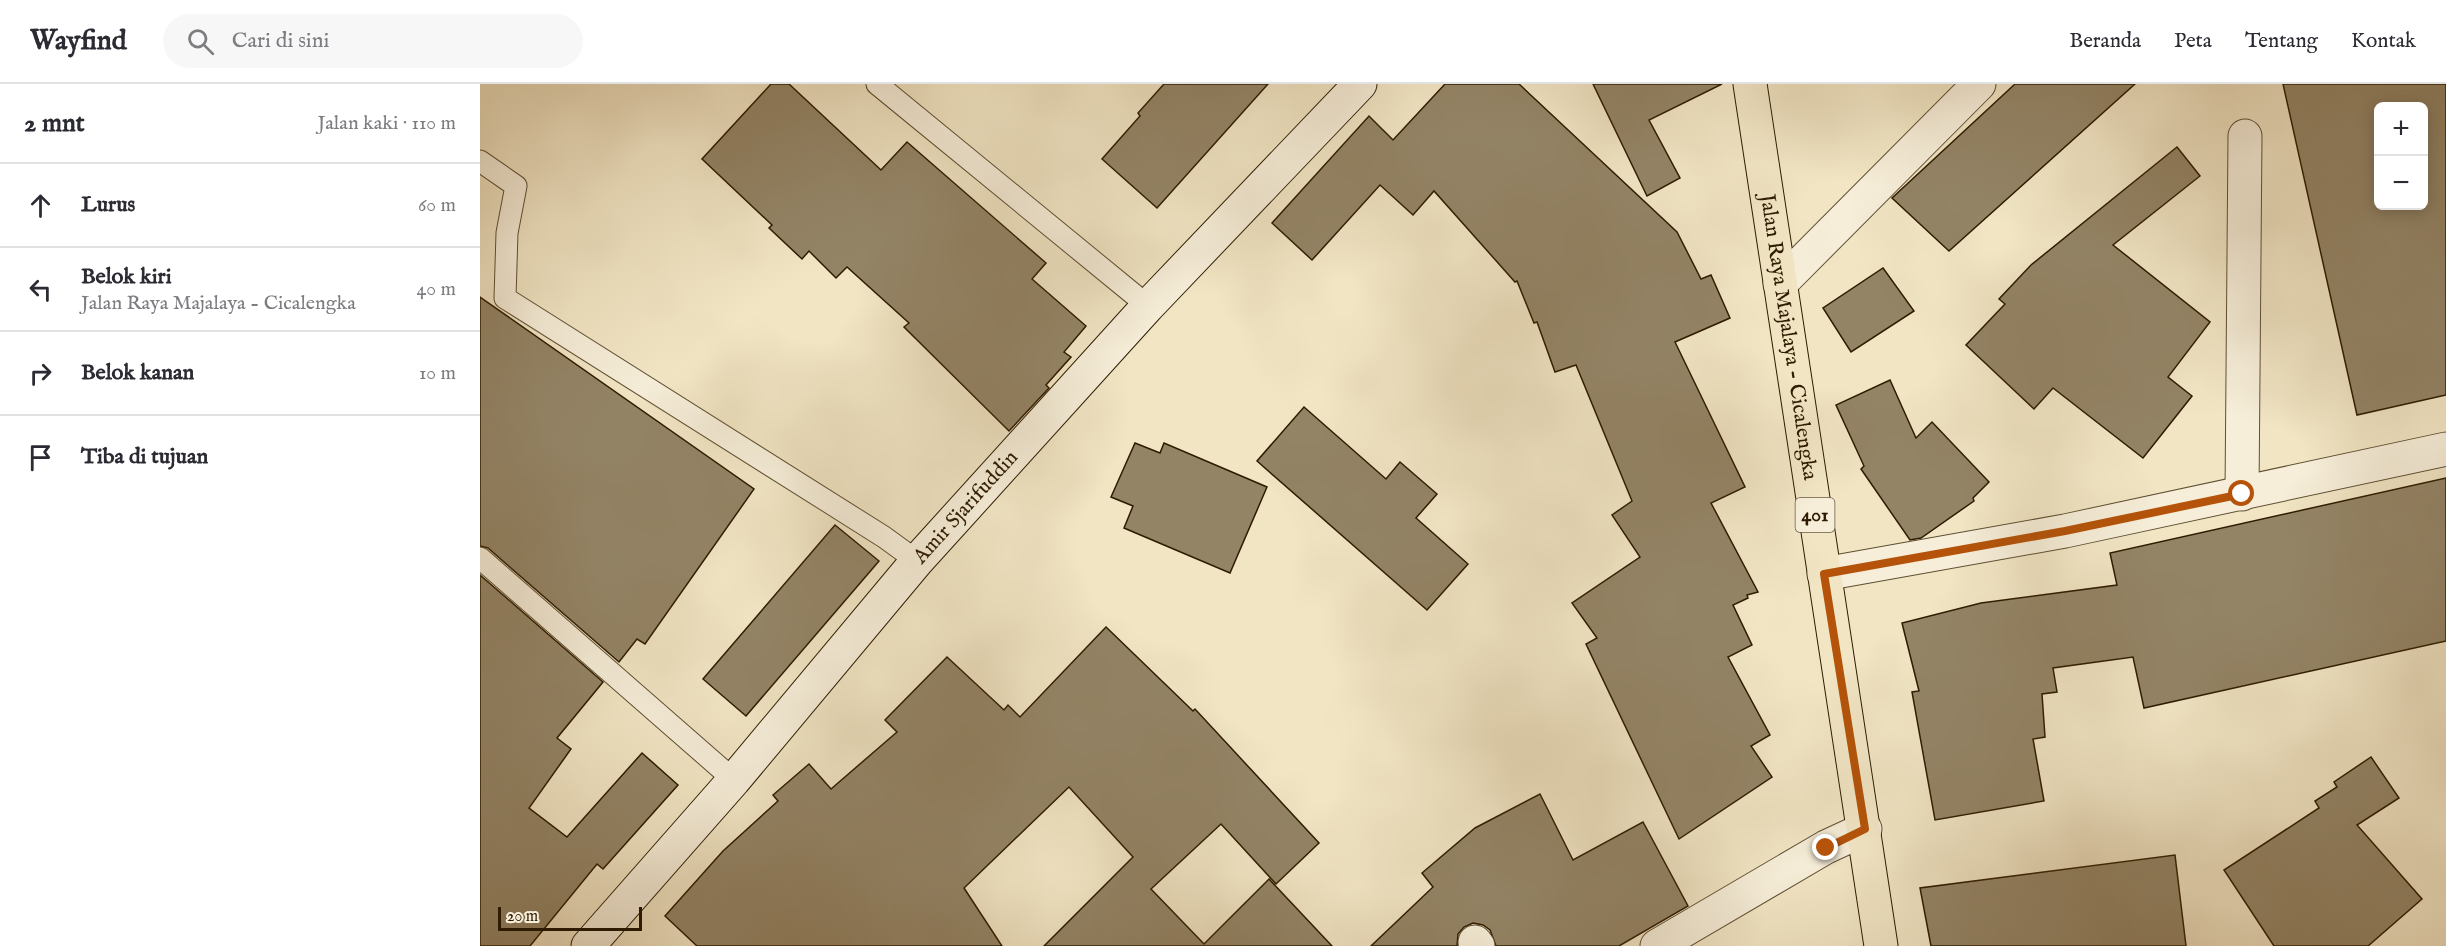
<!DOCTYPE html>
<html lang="id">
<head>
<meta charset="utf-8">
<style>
	:root { --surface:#fff; --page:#f7f7f7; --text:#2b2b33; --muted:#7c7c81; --line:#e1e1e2 }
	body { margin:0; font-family:"IM FELL English",serif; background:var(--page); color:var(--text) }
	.controls { position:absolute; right:18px; top:18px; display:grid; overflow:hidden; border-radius:9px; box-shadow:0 3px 15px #0003 }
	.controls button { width:54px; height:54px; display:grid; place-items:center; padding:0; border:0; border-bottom:2px solid var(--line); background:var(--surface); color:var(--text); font:30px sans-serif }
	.scale { position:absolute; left:18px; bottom:15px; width:144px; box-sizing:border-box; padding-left:6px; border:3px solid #2e1b01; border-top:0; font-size:16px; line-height:21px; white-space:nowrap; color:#2e1b01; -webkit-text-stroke:4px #f6eed9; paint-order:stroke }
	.stop { position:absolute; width:18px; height:18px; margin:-14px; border:4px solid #b45309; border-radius:50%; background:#fff }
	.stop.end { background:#b45309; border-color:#fff; box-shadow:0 2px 6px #0008 }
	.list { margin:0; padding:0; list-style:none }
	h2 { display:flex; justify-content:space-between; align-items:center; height:78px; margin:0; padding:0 24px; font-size:26px }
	h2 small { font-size:20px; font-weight:400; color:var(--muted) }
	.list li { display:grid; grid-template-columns:39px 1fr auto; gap:18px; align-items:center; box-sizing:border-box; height:84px; padding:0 24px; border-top:2px solid var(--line) }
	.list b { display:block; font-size:22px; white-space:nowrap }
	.list p { margin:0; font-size:20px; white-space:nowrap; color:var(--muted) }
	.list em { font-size:20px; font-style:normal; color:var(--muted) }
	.icon { flex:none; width:33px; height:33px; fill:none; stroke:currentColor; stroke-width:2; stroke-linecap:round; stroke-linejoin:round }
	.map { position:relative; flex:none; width:1966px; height:862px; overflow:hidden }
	header { display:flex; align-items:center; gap:36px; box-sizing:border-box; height:84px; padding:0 30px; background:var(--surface); border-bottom:2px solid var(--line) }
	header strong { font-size:28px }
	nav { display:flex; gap:33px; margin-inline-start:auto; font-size:21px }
	.search { width:420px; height:54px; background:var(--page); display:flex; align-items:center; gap:15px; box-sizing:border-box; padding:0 21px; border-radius:33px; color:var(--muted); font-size:22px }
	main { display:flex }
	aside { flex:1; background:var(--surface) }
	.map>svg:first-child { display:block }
</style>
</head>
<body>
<header>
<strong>Wayfind</strong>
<div class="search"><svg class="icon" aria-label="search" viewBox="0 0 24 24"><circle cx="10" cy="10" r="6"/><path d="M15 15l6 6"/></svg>Cari di sini</div>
<nav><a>Beranda</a><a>Peta</a><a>Tentang</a><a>Kontak</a></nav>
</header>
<main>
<aside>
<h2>2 mnt<small>Jalan kaki · 110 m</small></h2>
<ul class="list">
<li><svg class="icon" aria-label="ahead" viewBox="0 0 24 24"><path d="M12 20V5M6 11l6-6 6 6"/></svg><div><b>Lurus</b></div><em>60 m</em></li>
<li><svg class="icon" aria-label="left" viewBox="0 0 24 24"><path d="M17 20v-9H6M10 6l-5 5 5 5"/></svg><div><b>Belok kiri</b><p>Jalan Raya Majalaya - Cicalengka</p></div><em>40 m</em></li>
<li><svg class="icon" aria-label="right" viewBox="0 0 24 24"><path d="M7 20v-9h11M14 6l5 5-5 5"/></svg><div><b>Belok kanan</b></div><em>10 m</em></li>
<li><svg class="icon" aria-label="arrive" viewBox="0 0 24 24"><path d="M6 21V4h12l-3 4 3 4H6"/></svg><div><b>Tiba di tujuan</b></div></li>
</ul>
</aside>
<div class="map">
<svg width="1966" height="862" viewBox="0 0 1966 862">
	<rect width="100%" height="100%" fill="#f1e5c4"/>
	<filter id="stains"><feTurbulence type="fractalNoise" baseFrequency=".00333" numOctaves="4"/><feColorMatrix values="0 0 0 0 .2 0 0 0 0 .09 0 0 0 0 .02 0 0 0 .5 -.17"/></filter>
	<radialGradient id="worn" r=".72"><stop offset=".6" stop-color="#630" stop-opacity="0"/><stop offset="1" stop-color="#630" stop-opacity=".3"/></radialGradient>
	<g fill="#938466" stroke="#2e1b01" stroke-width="1.5" fill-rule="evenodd">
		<polygon points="291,0 309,0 401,86 427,58 566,179 552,195 606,242 584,268 591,273 566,301 569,304 529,347 424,243 429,239 367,183 356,194 329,167 322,175 289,144 292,141 222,75"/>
		<polygon points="684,0 788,0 677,124 622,75 660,32 658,29"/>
		<polygon points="965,0 1039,0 1197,148 1221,195 1231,191 1250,234 1195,258 1265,403 1231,419 1278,508 1267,511 1268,514 1253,521 1272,561 1248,573 1290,651 1271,662 1292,693 1199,755 1106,560 1117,554 1092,519 1160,473 1132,431 1152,417 1096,281 1075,288 1057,238 1054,239 1037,197 1035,198 954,107 933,131 900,101 832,176 792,139 889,32 913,56"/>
		<polygon points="1113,0 1242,0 1169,36 1200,94 1167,112"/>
		<polygon points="1535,0 1655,0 1469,167 1412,114"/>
		<path d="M1803,0h163v311l-89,20zM1899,22h45v100h-45z"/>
		<polygon points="1697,63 1720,92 1633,161 1730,238 1688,293 1712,312 1663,374 1573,304 1554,325 1486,261 1525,220 1519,215 1551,181"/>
		<polygon points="1403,184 1434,227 1371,268 1343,224"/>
		<polygon points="0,213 274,405 165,560 157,555 139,578 8,464 0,462"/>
		<polygon points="1410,296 1436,354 1452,338 1509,398 1493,414 1494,417 1441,454 1430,456 1381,385 1384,382 1356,321"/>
		<polygon points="824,323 906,395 920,378 957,410 936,434 988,480 947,526 777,377"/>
		<polygon points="655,359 680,369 684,359 787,403 750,489 644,444 653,422 631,413"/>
		<polygon points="1966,394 1966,557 1664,624 1653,573 1573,584 1577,608 1562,610 1565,653 1553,655 1564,717 1455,736 1432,608 1439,607 1422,539 1501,519 1637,501 1630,469"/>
		<polygon points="355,441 399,477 266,632 223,595"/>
		<polygon points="0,491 123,598 77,654 91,665 49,724 87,753 162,669 198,701 123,785 117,780 50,862 0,862"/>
		<polygon points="626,543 713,627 715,625 839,759 796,800 741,740 671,805 724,860 789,795 852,862 564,862 653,773 589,703 484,804 522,862 217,862 185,832 243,767 298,717 293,711 329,680 351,705 417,648 405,636 467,573 524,626 528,621 540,633"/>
		<polygon points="1891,673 1919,714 1877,741 1942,815 1888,862 1794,862 1744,786 1839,724 1835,717 1857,703 1854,698"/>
		<polygon points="1060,710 1093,776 1163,738 1208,822 1139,862 1016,862 1010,846 1003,841 993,839 984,843 978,850 977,862 891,862 953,803 942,789 995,744"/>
		<polygon points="1695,771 1706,862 1451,862 1440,804"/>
	</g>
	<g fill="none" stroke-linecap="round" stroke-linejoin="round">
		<defs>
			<g id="lane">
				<polyline points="397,0 668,222"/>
				<polyline points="0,77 36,102 27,149 25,214 404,453 437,477"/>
				<polyline points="0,474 254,696"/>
			</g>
			<g id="street">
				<polyline points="1300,200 1499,0"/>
				<polyline points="1762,410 1765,52"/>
				<polyline points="1344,490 1585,447 1966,365"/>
				<polyline points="995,858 998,862"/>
				<polyline points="1177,862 1346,763 1385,745"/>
			</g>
			<g id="secondary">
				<path id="s1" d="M108,862l146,-166 183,-219 231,-255 212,-222"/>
			</g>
			<g id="primary">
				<path id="s2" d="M1270,0l131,862"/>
			</g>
		</defs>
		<use href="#lane" stroke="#5f4e32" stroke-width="23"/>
		<use href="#street" stroke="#5f4e32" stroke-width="35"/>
		<use href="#secondary" stroke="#2e1b01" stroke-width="35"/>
		<use href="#primary" stroke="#2e1b01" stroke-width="35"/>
		<use href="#lane" stroke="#f6eed9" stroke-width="21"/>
		<use href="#street" stroke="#f6eed9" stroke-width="33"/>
		<use href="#secondary" stroke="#f6eed9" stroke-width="33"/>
		<use href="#primary" stroke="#f1e5c4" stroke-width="33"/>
	</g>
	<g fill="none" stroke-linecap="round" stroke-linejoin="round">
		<polyline stroke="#b45309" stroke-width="8" points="1346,764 1385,745 1344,490 1585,447 1762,410"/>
	</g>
	<g text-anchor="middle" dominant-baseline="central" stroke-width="4.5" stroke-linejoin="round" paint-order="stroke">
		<rect fill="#f6eed9" stroke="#6a5a42" stroke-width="1.5" x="1315.5" y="414" width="39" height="34" rx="4.5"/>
		<g font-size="20" font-weight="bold" fill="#2e1b01">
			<text x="1335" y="431">401</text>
		</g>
		<g font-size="21" fill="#2e1b01" stroke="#f6eed9">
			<text stroke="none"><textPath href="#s2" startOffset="256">Jalan Raya Majalaya - Cicalengka</textPath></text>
			<text stroke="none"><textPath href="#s1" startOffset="579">Amir Sjarifuddin</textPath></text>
		</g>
	</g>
	<rect width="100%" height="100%" filter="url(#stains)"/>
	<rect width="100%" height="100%" fill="url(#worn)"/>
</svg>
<div class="controls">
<button>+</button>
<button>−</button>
</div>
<div class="scale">20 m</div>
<div class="stop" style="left:1762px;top:410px"></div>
<div class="stop end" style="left:1346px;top:764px"></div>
</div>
</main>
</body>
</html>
